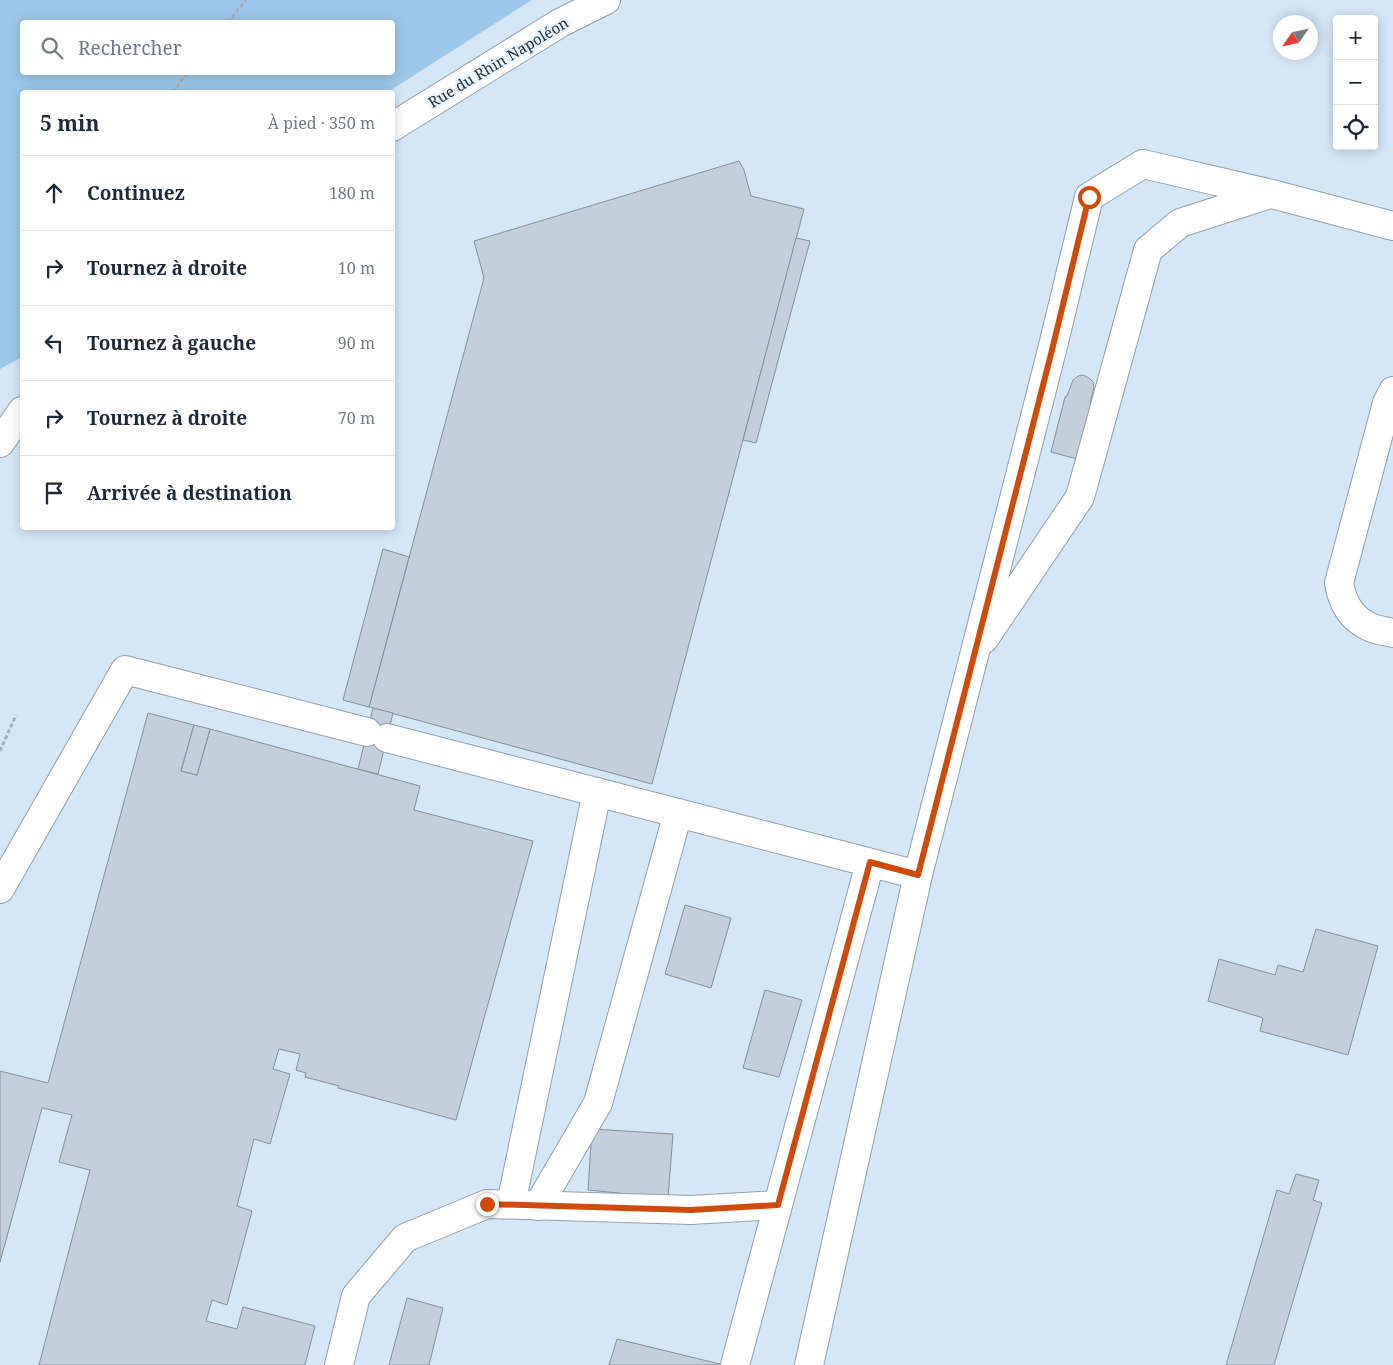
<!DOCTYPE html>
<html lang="fr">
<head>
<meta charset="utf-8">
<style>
	:root { --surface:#fff; --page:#f6f6f7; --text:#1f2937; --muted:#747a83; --line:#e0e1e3 }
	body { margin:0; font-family:"Noto Serif",serif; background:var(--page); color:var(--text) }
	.controls { position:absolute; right:15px; top:15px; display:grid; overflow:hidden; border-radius:5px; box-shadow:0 2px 12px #0003 }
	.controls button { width:45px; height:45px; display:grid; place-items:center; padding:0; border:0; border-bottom:1px solid var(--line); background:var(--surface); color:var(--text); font:25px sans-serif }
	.compass { position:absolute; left:1273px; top:15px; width:45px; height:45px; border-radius:50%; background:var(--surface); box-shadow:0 2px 12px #0003; rotate:236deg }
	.stop { position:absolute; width:15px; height:15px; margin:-11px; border:4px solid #d04b0b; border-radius:50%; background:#fff }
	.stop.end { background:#d04b0b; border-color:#fff; box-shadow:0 1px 5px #0008 }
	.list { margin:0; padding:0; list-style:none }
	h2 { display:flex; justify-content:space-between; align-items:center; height:65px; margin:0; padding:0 20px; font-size:21px }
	h2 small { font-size:16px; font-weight:400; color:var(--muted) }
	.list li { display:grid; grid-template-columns:32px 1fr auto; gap:15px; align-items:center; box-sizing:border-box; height:75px; padding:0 20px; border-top:1px solid var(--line) }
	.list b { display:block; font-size:19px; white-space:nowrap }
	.list em { font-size:16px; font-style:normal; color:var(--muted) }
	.icon { flex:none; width:28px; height:28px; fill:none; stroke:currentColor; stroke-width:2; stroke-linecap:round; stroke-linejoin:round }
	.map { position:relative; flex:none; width:1393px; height:1365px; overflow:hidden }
	.search { position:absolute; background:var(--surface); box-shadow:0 2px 12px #0003; left:20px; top:20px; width:375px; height:55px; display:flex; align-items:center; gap:12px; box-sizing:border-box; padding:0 18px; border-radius:5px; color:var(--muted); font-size:19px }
	.panel { position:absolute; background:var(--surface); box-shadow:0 2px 12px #0003; left:20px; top:90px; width:375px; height:440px; border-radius:5px }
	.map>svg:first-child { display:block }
</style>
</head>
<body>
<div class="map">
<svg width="1393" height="1365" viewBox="0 0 1393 1365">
	<rect width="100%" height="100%" fill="#e6f4ff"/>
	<path fill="#d4e7f7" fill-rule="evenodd" d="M532,0h861v1365h-1393v-1023l22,-49v235h370v-436h-4zM1337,19h37v127h-37zM1280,22h30v30h-30z"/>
	<path fill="#9cc7e9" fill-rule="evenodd" d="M0,0h532l-144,92h-366v265l-22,12zM22,22h370v50h-370z"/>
	<g fill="#c3d0db" stroke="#838f99">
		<polygon points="739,161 744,170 751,196 804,209 652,784 369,707 484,278 474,241"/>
		<polygon points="796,238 810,241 756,443 743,440"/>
		<polygon points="1083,375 1089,378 1093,382 1094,387 1090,402 1092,404 1084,432 1083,433 1077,459 1051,452 1065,397 1067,396 1073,380 1078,376"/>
		<polygon points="383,549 409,557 369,707 343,700"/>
		<polygon points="373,708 393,713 378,774 358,769"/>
		<polygon points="148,713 194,725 181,771 197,775 210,729 420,786 414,810 533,841 456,1120 338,1088 339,1086 305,1077 306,1073 296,1070 300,1054 279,1049 273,1069 290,1074 270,1144 254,1139 237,1206 252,1211 227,1305 212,1300 206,1321 237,1329 243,1307 315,1326 305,1365 39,1365 90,1170 59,1162 72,1115 42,1108 0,1262 0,1071 48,1083"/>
		<polygon points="194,725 210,729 197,775 181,771"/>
		<polygon points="685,905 731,918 711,988 665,974"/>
		<polygon points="1316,929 1378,946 1348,1055 1260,1031 1263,1018 1208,1001 1219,959 1275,975 1278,965 1303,972"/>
		<polygon points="765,990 802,1000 779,1077 743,1068"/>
		<polygon points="592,1129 673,1134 668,1198 588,1190"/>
		<polygon points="1296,1174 1319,1180 1313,1200 1322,1203 1274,1365 1226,1365 1277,1190 1289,1194"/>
		<polygon points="407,1298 443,1308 429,1365 389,1365"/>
		<polygon points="617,1339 724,1365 609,1365"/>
	</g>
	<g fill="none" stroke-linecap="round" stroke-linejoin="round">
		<defs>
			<g id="minor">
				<path d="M1393,391l-6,12 -48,180c3,18 10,33 27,42 7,5 19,6 27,8"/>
				<polyline points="984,639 1080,497 1148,250 1180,223 1270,194"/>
				<polyline points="387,738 918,875"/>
				<polyline points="0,889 125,670 367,732"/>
				<polyline points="511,1204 597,792"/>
				<polyline points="538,1206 598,1103 678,813"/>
				<polyline points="339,1365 356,1296 405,1238 487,1204 691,1210 778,1205 870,863"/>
				<polyline points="735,1365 778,1205"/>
				<polyline points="809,1365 918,875 1052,350 1089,197 1143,164 1272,194 1393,226"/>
			</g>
			<g id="major">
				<polyline points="392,127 560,23 606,0"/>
				<polyline points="0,443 22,411"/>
			</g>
		</defs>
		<use href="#minor" stroke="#929faa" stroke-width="30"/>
		<use href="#major" stroke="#929faa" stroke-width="30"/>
		<g stroke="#a4afb8" stroke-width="3" stroke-dasharray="4 2.5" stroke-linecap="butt">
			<polyline points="228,22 246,0"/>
			<polyline points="173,92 188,72"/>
			<polyline points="0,751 16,715"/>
		</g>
		<use href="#minor" stroke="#fff" stroke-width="28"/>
		<use href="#major" stroke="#fff" stroke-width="28"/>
	</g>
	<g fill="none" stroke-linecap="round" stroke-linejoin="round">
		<polyline stroke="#d04b0b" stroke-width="6" points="487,1204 691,1210 778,1205 870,862 918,875 1052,350 1089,197"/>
	</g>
	<g text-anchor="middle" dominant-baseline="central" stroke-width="4.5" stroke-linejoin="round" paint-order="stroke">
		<g font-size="15" fill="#2d3236" stroke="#e6f4ff">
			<text transform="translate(498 62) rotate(-31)">Rue du Rhin Napoléon</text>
		</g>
	</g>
</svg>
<div class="controls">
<button>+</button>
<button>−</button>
<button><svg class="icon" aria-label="locate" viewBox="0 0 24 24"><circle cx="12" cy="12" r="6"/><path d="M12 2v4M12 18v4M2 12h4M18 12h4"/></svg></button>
</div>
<svg class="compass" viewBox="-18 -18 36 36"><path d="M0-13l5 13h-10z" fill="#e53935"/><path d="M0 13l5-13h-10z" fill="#747a83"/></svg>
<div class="stop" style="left:1089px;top:197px"></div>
<div class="stop end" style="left:487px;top:1204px"></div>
<div class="search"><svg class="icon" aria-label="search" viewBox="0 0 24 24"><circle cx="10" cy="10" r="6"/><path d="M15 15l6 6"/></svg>Rechercher</div>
<section class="panel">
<h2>5 min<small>À pied · 350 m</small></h2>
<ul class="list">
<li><svg class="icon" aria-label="ahead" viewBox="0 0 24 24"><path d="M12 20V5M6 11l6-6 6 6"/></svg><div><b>Continuez</b></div><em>180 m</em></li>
<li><svg class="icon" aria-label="right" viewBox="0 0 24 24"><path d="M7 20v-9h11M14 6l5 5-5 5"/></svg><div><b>Tournez à droite</b></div><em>10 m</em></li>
<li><svg class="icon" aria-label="left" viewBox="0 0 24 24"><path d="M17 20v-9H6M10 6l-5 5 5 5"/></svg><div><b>Tournez à gauche</b></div><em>90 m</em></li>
<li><svg class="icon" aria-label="right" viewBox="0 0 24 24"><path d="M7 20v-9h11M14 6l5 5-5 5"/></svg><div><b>Tournez à droite</b></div><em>70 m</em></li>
<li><svg class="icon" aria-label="arrive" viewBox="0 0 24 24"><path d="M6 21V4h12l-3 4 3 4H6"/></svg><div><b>Arrivée à destination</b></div></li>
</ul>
</section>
</div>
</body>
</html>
